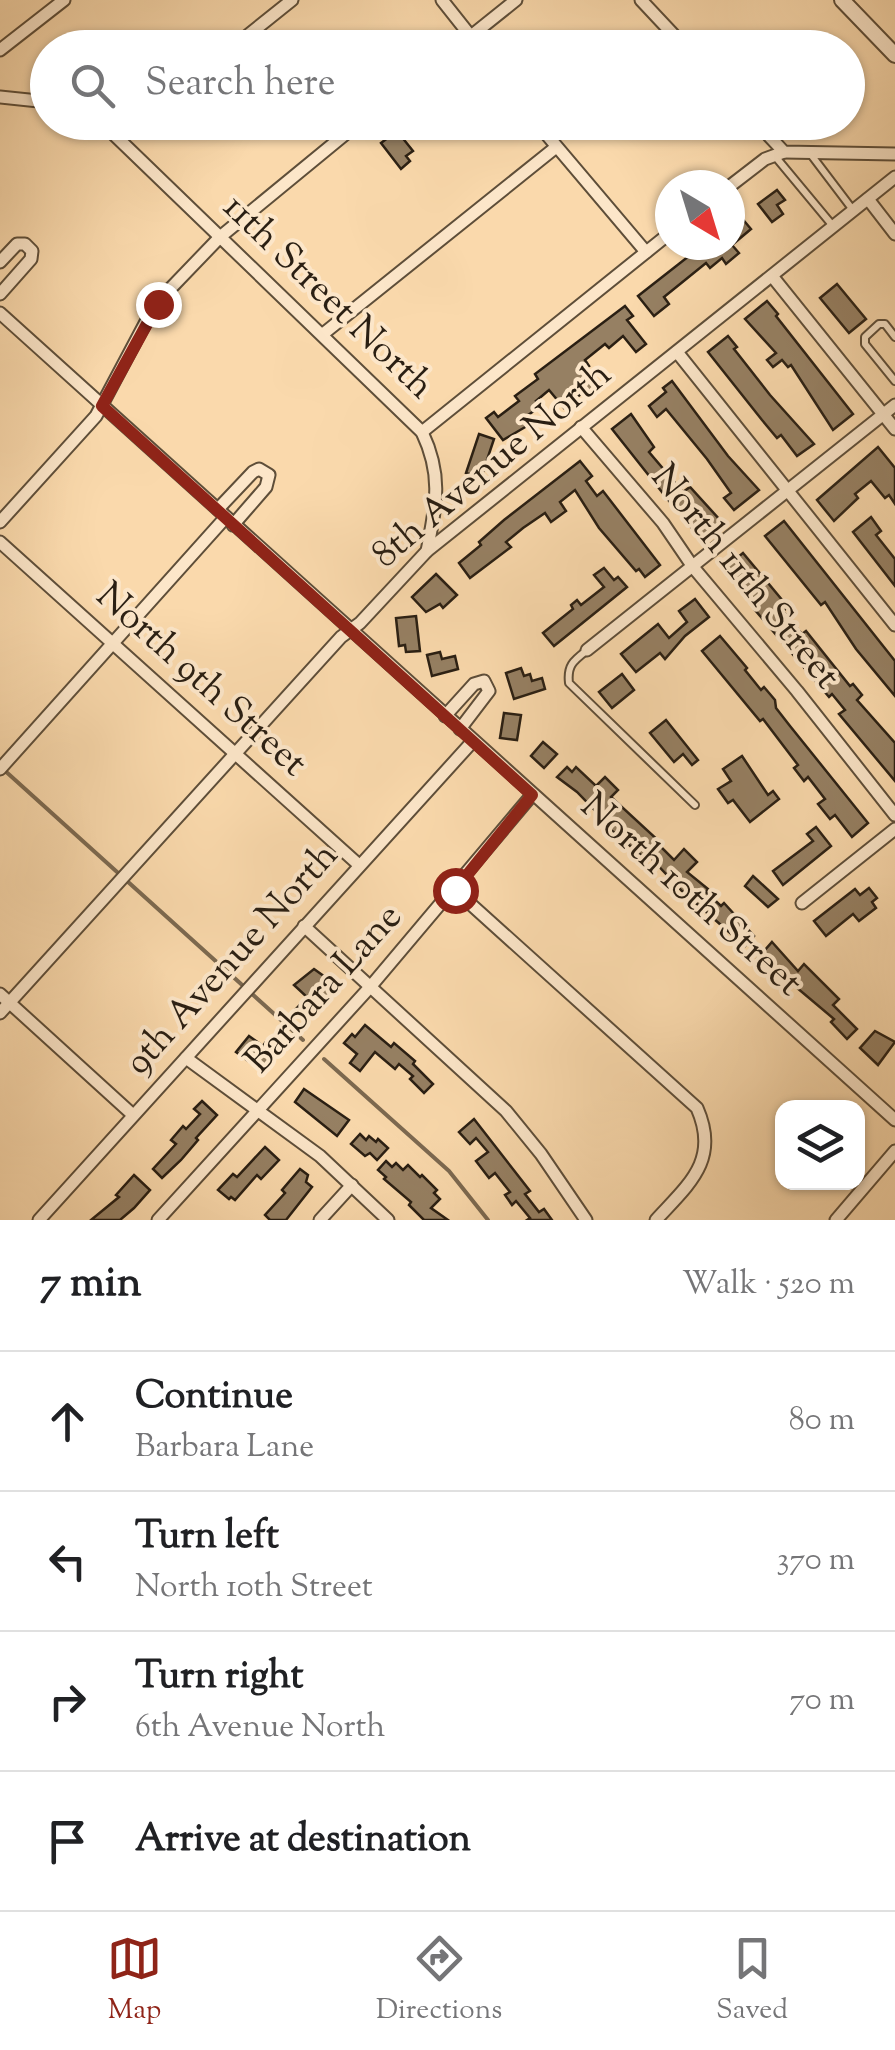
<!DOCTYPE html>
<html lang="en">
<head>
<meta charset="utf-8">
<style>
	:root { --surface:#fff; --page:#f6f6f6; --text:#202124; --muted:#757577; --line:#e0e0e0; --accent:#8f2418 }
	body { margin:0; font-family:"Sorts Mill Goudy",serif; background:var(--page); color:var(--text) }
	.controls { position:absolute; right:30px; bottom:30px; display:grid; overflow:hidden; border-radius:20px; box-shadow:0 2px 8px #0004 }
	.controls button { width:90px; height:90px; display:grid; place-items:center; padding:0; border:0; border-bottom:2px solid var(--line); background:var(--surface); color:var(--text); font:50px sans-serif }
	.compass { position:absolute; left:655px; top:170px; width:90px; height:90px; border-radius:50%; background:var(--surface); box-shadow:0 2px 8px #0004; rotate:142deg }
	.stop { position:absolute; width:30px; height:30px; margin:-22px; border:8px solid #8f2418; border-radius:50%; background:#fff }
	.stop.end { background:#8f2418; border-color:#fff; box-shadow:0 2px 10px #0008 }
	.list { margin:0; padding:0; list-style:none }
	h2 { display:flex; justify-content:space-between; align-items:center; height:130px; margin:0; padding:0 40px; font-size:42px }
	h2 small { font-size:32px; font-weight:400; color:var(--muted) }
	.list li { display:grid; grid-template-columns:65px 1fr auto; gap:30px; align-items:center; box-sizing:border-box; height:140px; padding:0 40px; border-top:2px solid var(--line) }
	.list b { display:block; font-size:38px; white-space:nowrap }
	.list p { margin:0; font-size:32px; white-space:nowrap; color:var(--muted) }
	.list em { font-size:32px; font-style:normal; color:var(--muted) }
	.icon { flex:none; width:55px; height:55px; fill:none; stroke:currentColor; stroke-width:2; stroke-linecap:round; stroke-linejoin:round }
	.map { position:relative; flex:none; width:895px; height:1220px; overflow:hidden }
	.search { position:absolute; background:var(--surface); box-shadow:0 2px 8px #0004; left:30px; right:30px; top:30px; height:110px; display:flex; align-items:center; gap:25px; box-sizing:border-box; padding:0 35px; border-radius:55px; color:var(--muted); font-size:38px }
	.sheet { height:690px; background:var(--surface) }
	nav { display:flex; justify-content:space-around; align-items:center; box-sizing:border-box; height:140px; border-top:2px solid var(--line); background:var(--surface); font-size:28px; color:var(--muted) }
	nav a { display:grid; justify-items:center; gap:5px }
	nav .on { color:var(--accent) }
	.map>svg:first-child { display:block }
</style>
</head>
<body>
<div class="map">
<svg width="895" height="1220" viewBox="0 0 895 1220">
	<rect width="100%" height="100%" fill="#fad9ac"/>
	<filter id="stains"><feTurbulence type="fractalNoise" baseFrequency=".002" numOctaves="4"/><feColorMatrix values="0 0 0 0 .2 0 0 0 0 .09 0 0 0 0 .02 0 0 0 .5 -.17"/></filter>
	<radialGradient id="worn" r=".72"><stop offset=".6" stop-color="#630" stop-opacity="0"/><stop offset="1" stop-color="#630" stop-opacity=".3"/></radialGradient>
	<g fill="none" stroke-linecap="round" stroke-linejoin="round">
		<g stroke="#7c6950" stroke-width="4">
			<polyline points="3,769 303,1040"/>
			<polyline points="324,1059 449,1171 488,1220"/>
		</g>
	</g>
	<g fill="#968063" stroke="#2a1f13" stroke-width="2.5">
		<polygon points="397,131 413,151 406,156 410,161 401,169 381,143"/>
		<polygon points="777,190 785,200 777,205 783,214 772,222 758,204"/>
		<polygon points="740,216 751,229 732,245 739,253 726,264 722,258 710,268 706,263 664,297 669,304 654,316 638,296 703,245 730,245 730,225"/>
		<polygon points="837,284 866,319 849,333 820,298"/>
		<polygon points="767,301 778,314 776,316 853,414 833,430 791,365 788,367 782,360 773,367 767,360 776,353 745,319"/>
		<polygon points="625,306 633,316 627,320 646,344 636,352 623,336 609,348 605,344 585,360 589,366 585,368 598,384 590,392 587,389 564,408 549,390 536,401 540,406 522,420 527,426 503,440 486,418 494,412 498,417 519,401 515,396 538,379 535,374"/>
		<polygon points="728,336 737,347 734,349 770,395 814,444 797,456 781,435 777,438 762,420 708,352"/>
		<polygon points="672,381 728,456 759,490 734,510 724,498 731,493 707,459 666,409 657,417 649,406 666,392 663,388"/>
		<polygon points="631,414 654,447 649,452 683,492 690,487 721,521 699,538 690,526 692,524 680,509 677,511 612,429"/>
		<polygon points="479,434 494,439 481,478 466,473"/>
		<polygon points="878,447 895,468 895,504 889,495 885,498 871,481 855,494 858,498 834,521 817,500"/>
		<polygon points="580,461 592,476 586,481 597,496 603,491 660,565 645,577 639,569 636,571 599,528 575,490 560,502 566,511 551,522 545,513 523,528 506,542 511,547 470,578 459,563 481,545 479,542 504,520"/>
		<polygon points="871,517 881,531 876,535 895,559 895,586 853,532"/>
		<polygon points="784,521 895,661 895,696 856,649 825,602 821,605 765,536"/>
		<polygon points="743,553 788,607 783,611 802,634 806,631 850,686 853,684 862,695 857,700 895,743 895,781 839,714 845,710 832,694 829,697 755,610 757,608 727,566"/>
		<polygon points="604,568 614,580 618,577 627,587 554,646 543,633 573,609 571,605 577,600 581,605 604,587 594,575"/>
		<polygon points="436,574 457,595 443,608 440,604 426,612 412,597"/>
		<polygon points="695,599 709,617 685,636 665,659 660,653 636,672 621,654 658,624 669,638 687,622 679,611"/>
		<polygon points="416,616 420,651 406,652 405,645 399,646 396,618"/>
		<polygon points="720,636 747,668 745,670 761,690 764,687 775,700 776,708 790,726 868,823 852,837 835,815 830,819 818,804 825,799 808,777 804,781 794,768 798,765 763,719 760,721 702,651"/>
		<polygon points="440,652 442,659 455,656 458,669 432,676 427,655"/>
		<polygon points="521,668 524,676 530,674 532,681 542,678 545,689 514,699 506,673"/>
		<polygon points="622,674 634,690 612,708 599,692"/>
		<polygon points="504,713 521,715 517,740 500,738"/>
		<polygon points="666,720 698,760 692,765 683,754 674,762 650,733"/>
		<polygon points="543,742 557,754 544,768 531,756"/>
		<polygon points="742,756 768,795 773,791 779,799 750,822 733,800 728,803 718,789 731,781 723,769"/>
		<polygon points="567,767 572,772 576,767 596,786 605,777 618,790 611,797 661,843 659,845 674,860 684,849 697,862 687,872 708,889 706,892 721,906 724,903 754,936 745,946 682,891 650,857 647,860 605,825 607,823 577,792 557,777"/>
		<polygon points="816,827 831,846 783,885 773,871 813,841 807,834"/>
		<polygon points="753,876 778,899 768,907 745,886"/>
		<polygon points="869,888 877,898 872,902 876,908 859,921 853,914 826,936 814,921 855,889 860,895"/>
		<polygon points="772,942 798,971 804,964 839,999 833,1005 857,1029 847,1039 831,1022 834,1019 777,971 774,974 757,959"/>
		<polygon points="314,969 339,987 308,1020 296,1009 307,997 294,985"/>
		<polygon points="365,1025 391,1047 394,1043 415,1061 413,1064 433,1084 424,1093 410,1079 413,1076 399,1064 395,1069 375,1052 360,1071 350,1063 357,1054 344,1043 352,1034 355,1037"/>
		<polygon points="875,1031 895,1042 878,1065 860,1048"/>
		<polygon points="249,1036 263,1046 267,1040 279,1049 262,1071 236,1052"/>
		<polygon points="304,1089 349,1120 337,1136 295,1102"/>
		<polygon points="202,1101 217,1115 196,1138 198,1140 181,1160 162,1178 153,1169 176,1144 171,1140 183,1126 186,1129 200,1114 194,1109"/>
		<polygon points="474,1119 530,1191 525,1194 539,1212 544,1209 552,1220 527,1220 530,1218 516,1201 512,1205 505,1195 510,1192 495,1173 489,1178 476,1161 488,1152 476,1138 470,1144 459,1132"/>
		<polygon points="360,1134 366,1140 369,1136 376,1142 378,1139 388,1148 377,1160 370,1153 365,1156 351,1144"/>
		<polygon points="265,1147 279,1160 261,1179 257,1175 235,1200 231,1197 229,1199 218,1190 233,1174 237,1177"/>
		<polygon points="386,1161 392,1167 396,1163 403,1170 408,1165 420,1177 422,1175 437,1190 434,1193 440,1199 431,1208 448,1220 424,1220 409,1205 411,1202 384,1179 386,1177 378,1170"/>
		<polygon points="300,1169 308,1175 306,1182 312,1187 286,1220 270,1220 265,1215 285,1193 282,1190"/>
		<polygon points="134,1175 150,1190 134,1208 120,1220 91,1220 119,1197 116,1195"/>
	</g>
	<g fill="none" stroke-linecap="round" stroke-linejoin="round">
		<defs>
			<g id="service">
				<polyline points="809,152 853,210"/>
				<polyline points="774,155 833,226"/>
				<polyline points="895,337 885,324 879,324 865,337 865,344 895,381"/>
				<path d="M586,651c-13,10 -19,15 -17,32l126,122"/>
			</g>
			<g id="minor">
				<polyline points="442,0 480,48"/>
				<polyline points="641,0 686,48"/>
				<polyline points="232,48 292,0"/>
				<polyline points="456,48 516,0"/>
				<polyline points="0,50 64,0"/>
				<polyline points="0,97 48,102"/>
				<path d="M101,122l321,310c21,44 14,73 5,119"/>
				<polyline points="536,122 646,252"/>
				<polyline points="756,122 784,152 895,154"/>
				<polyline points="118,136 136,122"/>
				<polyline points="730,186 765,159 784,152"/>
				<polyline points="868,199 895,234"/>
				<polyline points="0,262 17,244 25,244 32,251 31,259 0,294"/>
				<polyline points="772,276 895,429"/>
				<polyline points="0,313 895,1120"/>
				<polyline points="323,334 555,148"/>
				<polyline points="677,352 895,625"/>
				<polyline points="581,427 663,523 693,567 797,691 895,815"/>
				<polyline points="422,432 670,233"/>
				<polyline points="218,509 253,472 259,469 269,475 266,487 233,525"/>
				<polyline points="0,522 96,416 148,318 170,289 220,237 360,122"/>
				<polyline points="0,542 359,865"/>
				<polyline points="587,650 895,405"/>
				<polyline points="445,716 474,684 484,681 489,691 460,729"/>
				<polyline points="0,769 226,517"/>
				<path d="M455,890l242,218c23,52 -8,76 -41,112"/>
				<polyline points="802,903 895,829"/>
				<polyline points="304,926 506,1111 541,1154 586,1220"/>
				<polyline points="0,994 133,1115"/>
				<polyline points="0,1013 341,637 360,623 427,551 895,177"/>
				<polyline points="186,1058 320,1156 388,1220"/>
				<polyline points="39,1220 473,741"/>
				<polyline points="158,1220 371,986 532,795"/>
				<polyline points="320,1220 352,1185"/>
				<polyline points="836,1220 895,1151"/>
			</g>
			<polyline id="tertiary" points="842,0 895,55"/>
		</defs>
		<use href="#service" stroke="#5e4e39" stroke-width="10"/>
		<use href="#minor" stroke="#5e4e39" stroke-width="15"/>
		<use href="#tertiary" stroke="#5e4e39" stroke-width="18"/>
		<use href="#service" stroke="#fce6c9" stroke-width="6"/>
		<use href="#minor" stroke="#fce6c9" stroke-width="11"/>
		<use href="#tertiary" stroke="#fce6c9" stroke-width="14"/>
	</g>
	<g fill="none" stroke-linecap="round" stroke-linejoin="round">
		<polyline stroke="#8f2418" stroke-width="12" points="158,304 102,406 532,795 455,890"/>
	</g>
	<g text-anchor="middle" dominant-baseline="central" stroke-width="8" stroke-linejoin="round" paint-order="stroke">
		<g font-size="38" fill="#2a1f13" stroke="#fce6c9">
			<text transform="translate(327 298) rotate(44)">11th Street North</text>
			<text transform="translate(493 466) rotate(-40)">8th Avenue North</text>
			<text transform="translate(744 578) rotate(51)">North 11th Street</text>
			<text transform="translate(200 681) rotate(42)">North 9th Street</text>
			<text transform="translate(690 896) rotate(42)">North 10th Street</text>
			<text transform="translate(233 960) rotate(-48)">9th Avenue North</text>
			<text transform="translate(325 990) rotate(-48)">Barbara Lane</text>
		</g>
	</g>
	<rect width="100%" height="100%" filter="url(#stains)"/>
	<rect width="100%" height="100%" fill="url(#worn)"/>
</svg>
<div class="controls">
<button><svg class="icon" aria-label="layers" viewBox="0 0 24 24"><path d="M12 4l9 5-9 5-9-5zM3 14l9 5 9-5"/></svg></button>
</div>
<svg class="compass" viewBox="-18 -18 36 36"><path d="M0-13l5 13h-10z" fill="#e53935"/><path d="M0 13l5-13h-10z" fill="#757577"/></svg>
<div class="stop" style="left:455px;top:890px"></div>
<div class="stop end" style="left:158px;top:304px"></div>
<div class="search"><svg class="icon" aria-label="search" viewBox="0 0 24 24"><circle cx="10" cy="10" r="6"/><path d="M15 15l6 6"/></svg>Search here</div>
</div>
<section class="sheet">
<h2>7 min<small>Walk · 520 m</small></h2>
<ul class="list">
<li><svg class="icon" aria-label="ahead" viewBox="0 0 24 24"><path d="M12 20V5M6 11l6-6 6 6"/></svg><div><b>Continue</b><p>Barbara Lane</p></div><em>80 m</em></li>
<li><svg class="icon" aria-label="left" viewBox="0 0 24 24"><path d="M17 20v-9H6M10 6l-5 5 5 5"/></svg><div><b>Turn left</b><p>North 10th Street</p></div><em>370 m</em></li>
<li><svg class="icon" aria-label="right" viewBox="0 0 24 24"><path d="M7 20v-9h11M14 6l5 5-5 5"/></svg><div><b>Turn right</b><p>6th Avenue North</p></div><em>70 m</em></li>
<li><svg class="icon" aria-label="arrive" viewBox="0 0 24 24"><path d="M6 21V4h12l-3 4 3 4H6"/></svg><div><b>Arrive at destination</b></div></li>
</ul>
</section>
<nav>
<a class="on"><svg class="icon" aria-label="map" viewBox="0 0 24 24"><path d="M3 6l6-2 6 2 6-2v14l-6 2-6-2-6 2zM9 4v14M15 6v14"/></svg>Map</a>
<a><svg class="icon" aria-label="directions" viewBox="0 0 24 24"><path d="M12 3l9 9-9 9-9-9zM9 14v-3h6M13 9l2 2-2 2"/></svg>Directions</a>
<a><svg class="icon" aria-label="saved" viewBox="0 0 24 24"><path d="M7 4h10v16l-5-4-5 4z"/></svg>Saved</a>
</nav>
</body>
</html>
